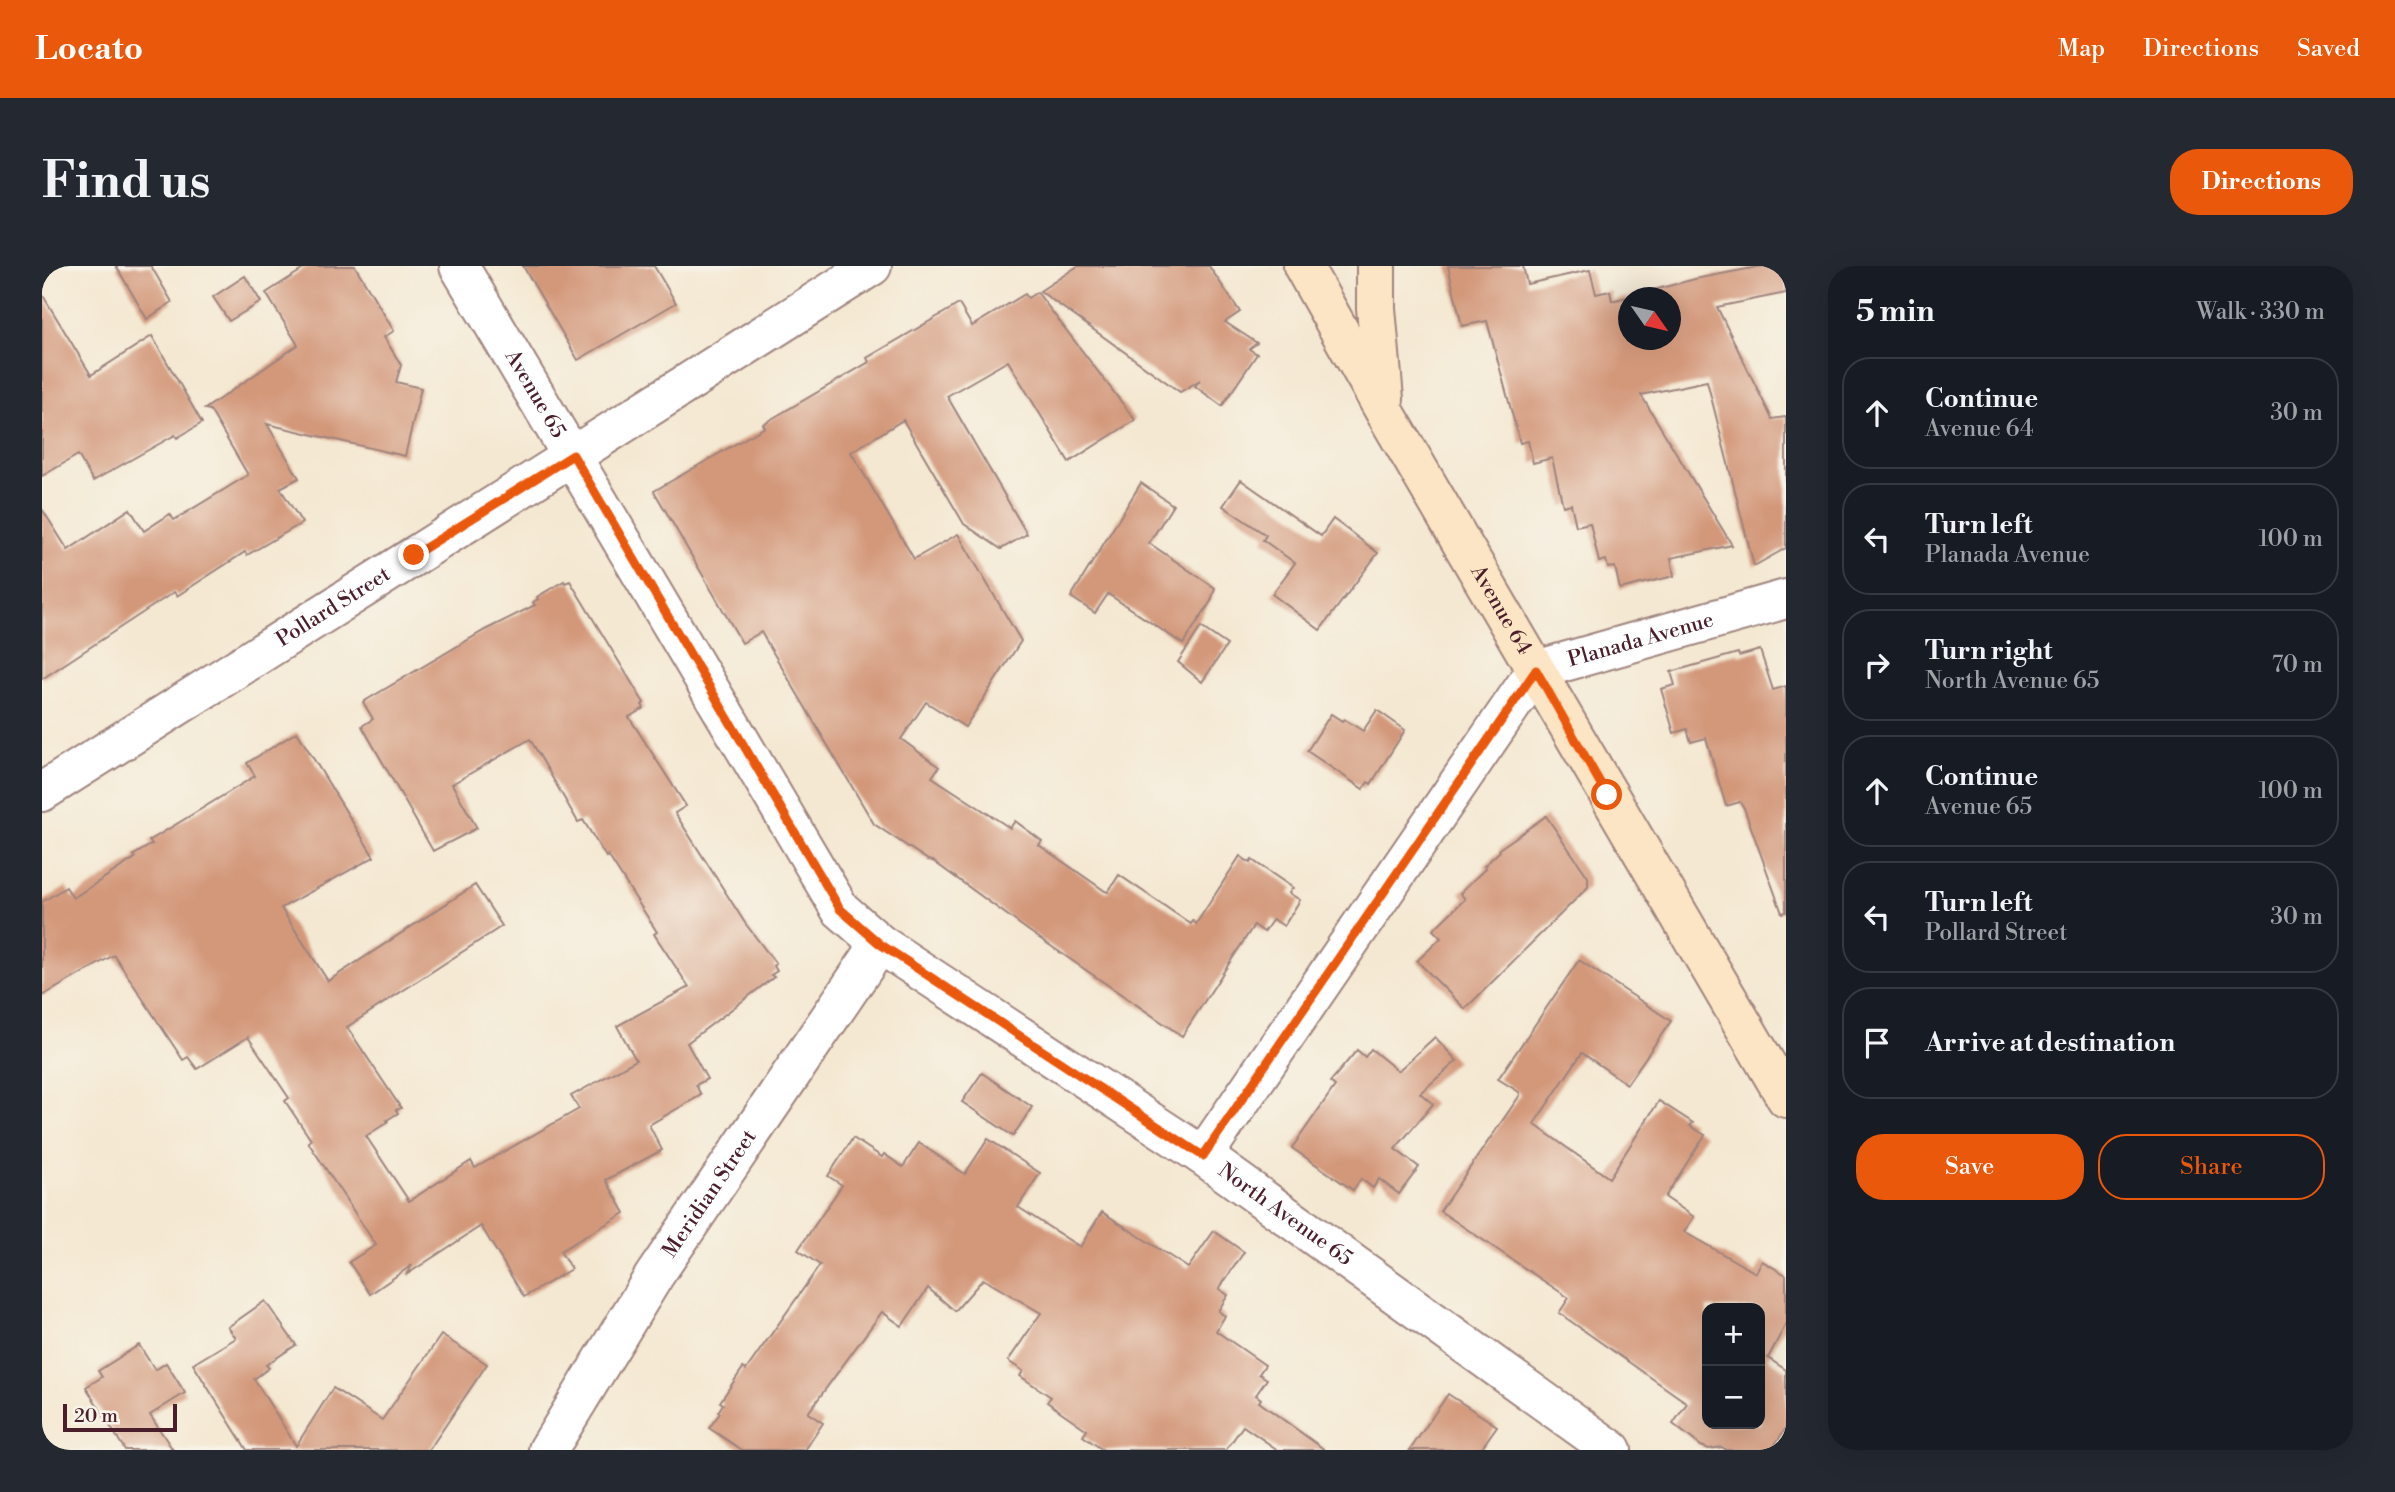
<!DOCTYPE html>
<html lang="en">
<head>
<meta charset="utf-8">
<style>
	:root { --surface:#171b24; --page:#242831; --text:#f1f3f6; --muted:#9ea1a6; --line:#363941; --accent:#ea580c }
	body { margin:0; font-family:"Libre Bodoni",serif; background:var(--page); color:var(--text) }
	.controls { position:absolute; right:21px; bottom:21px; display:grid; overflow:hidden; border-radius:14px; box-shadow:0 7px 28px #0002 }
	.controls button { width:63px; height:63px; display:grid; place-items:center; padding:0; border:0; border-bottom:2px solid var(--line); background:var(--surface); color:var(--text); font:35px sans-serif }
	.compass { position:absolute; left:1576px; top:21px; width:63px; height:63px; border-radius:50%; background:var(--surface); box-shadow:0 7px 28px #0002; rotate:124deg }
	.scale { position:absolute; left:21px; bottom:18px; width:114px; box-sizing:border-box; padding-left:7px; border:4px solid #4a1f2b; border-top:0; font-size:19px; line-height:24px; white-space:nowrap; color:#4a1f2b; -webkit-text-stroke:5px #f7f3e8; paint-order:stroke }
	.stop { position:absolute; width:21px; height:21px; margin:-16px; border:5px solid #ea580c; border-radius:50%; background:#fff }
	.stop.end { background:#ea580c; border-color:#fff; box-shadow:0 2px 7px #0008 }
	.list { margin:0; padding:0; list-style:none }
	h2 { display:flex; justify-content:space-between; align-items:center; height:91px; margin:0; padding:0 28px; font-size:30px }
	h2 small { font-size:23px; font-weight:400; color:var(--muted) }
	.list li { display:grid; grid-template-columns:46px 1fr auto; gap:21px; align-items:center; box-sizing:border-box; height:112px; margin:0 14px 14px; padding:0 14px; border:2px solid var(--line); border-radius:28px }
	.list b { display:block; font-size:26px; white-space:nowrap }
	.list p { margin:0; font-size:23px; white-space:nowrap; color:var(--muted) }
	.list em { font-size:23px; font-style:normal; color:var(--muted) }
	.actions { display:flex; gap:14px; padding:21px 28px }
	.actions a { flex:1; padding:16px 0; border:2px solid var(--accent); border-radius:28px; text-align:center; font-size:24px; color:var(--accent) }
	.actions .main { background:var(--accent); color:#fff }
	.icon { flex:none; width:38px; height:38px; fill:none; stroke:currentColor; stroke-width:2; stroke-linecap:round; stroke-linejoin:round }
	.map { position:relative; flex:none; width:1744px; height:1184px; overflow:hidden; border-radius:28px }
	header { display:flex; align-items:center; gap:42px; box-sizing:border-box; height:98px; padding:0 35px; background:var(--accent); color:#fff }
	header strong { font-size:33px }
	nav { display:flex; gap:38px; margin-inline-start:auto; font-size:24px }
	.intro { display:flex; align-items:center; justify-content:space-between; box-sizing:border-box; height:168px; padding:0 42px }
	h1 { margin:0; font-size:49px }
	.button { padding:18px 32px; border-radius:28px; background:var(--accent); color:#fff; font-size:24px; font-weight:700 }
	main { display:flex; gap:42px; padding:0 42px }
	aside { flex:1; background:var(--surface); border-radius:28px; box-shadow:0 7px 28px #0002 }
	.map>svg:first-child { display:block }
</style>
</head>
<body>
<header>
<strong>Locato</strong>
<nav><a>Map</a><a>Directions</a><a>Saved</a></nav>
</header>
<div class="intro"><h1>Find us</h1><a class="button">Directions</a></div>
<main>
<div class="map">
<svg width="1744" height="1184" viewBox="0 0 1744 1184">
	<rect width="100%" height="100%" fill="#f7f3e8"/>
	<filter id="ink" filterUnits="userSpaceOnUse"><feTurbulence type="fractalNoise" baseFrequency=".0143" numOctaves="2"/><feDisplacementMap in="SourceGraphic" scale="14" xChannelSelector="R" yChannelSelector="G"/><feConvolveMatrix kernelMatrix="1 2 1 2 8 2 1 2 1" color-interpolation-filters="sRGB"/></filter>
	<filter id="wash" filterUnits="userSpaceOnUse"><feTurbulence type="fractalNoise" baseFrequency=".00686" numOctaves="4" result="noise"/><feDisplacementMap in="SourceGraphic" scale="28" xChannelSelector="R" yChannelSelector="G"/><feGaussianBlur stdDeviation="1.57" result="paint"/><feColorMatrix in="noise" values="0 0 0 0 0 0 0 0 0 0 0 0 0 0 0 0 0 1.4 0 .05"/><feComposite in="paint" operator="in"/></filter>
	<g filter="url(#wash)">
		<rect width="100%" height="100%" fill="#f4e8d2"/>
		<g id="blocks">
			<g fill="#d3987a" fill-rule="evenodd">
				<polygon points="74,0 109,0 130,36 105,53"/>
				<polygon points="266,0 313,0 352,65 342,71 359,99 354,116 379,122 363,190 225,158 257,212 238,222 260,257 205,289 203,286 135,330 132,326 0,413 0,243 26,284 88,243 102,265 128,248 132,254 206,209 168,144 163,143 256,79 224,27"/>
				<polygon points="481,0 612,0 634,37 536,94"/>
				<polygon points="1036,0 1167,0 1198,46 1183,56 1215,77 1207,83 1215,88 1180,140 1153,120 1158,114 1138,126 998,25"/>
				<path d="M1406,0h75l4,18 63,-14 6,24 14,-3 2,10 83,-22 68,-13h23v27l-69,14 55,112 14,-2v131l-32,18 -47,-185 -66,14 91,150 -61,13 3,18 -54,13 -5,-22 -7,1 -2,-8 -7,2 -9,-39 -14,3 -5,-22 -8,2 -11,-48 -19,5 -5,-22 -8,2 -33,-122 -25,5zM1586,32h42v42h-42z"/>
				<polygon points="203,10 219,36 187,55 171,31"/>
				<polygon points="995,26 1093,154 1027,196 966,95 905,130 985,268 959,283 922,258 861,154 809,186 872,293 916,268 979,375 923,461 884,436 859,473 897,501 890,511 968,562 973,555 1000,575 997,579 1063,625 1066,626 1077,609 1149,658 1151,655 1154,658 1198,590 1208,597 1210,594 1251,622 1247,627 1258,634 1242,660 1231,653 1222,666 1212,659 1140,770 987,665 891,595 886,594 832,558 719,366 700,377 612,225 723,161 721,158 827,96 825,92 917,38 930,60 983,28 986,32"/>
				<polygon points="0,28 49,109 110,70 160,157 135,172 133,169 51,215 36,189 0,210"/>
				<polygon points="1199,214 1279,270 1291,253 1336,287 1278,364 1230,328 1253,297 1221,274 1224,269 1181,240"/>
				<polygon points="1099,217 1131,239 1107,277 1173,322 1169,335 1141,378 1066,328 1053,347 1029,331"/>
				<polygon points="522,315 523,317 528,315 534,325 602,437 600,439 602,442 587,451 644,540 633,547 703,657 734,698 732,700 735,705 729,709 732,711 645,777 665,813 654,819 659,829 607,859 620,884 564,914 583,947 518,985 529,1003 482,1031 439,960 364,1009 370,999 328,1028 307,996 334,979 266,876 269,874 243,835 247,832 206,771 155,803 146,791 141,794 72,689 0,730 0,636 24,621 31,632 93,592 92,589 110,578 107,575 213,510 205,497 255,466 332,591 239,642 286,715 433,619 460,660 305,761 359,842 354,844 356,847 345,854 346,856 324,870 367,935 429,895 433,902 537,843 529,830 594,794 575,760 647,721 612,668 615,666 566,589 564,591 541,554 536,556 488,473 410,518 435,562 391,585 320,460 331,453 321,436 443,364 493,339 491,336 496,333 495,331"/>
				<polygon points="1159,361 1185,379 1160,416 1136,396"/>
				<polygon points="1718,384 1731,424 1744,420 1744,646 1740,647 1702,542 1698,536 1684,540 1664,472 1649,476 1645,463 1632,467 1619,423 1633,419 1629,406 1696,387 1697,390"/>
				<polygon points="1335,444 1363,464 1329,518 1326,516 1321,523 1265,485 1289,448 1300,455 1302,453 1321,465"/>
				<polygon points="1504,550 1546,611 1546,621 1423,743 1375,695 1399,672 1391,664 1423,633 1418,627 1444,602 1442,600 1458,585 1457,583"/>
				<path d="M1537,694l92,61 -44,63 -45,-31 -48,71 75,54 50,-77 34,22 -3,3 15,9 -40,62 29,20 -10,15 72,41 6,-12 24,14v49l-18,34 18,12v58l-15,22h-45l-4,-3 -13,2 -8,-3 -28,-22 14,-21 -128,-90 10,-15 -129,-87 80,-116 -1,-3 -21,-13zM1665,1042h53v116h-53z"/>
				<polygon points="1393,771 1415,795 1378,827 1391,838 1353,883 1377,901 1357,928 1337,913 1331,922 1319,913 1311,924 1250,882 1293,820 1288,816 1315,784 1323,791 1329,783 1356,805"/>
				<polygon points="940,807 990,841 971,870 920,836"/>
				<polygon points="811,872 840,891 842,888 861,901 877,877 923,908 946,873 998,907 976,941 1038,981 1060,946 1146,1002 1172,965 1202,986 1177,1023 1186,1029 1176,1045 1183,1050 1174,1065 1223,1099 1217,1108 1225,1113 1214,1129 1219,1133 1217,1136 1283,1184 1236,1184 1201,1160 1184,1184 1061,1184 1041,1170 1045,1164 1005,1136 1009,1131 978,1110 981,1105 966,1095 999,1047 941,1013 913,1045 886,1022 860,1060 840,1046 766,1147 781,1157 763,1184 700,1184 667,1162 678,1147 676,1146 681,1138 678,1136 701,1102 704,1104 778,999 756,984 800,919 786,910"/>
				<polygon points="223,1035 254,1079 224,1099 227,1102 212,1113 254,1180 291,1122 340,1154 399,1069 445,1098 387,1184 205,1184 151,1098 194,1072 186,1061"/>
				<polygon points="97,1079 113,1104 124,1097 143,1127 108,1149 131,1184 83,1184 44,1121 60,1111 56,1105"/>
				<polygon points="1406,1128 1455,1160 1438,1184 1368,1184"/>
			</g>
		</g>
	</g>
	<g filter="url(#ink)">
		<use href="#blocks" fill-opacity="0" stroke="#9f847e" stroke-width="2"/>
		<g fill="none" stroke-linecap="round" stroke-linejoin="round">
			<defs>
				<g id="street">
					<path id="s1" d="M417,0l381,643 40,35 323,212 409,294"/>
					<path id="s2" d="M0,526l830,-526"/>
					<path id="s3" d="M1161,890l333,-486 250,-71"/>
					<path id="s4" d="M506,1184l106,-174 226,-332"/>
				</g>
				<g id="secondary">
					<path id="s5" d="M1261,0l82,146 401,686"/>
					<polyline points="1334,0 1334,42 1342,133"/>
				</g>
			</defs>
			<use href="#street" stroke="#9f847e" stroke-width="42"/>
			<use href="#secondary" stroke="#9f847e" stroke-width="42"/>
			<use href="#street" stroke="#fff" stroke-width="38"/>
			<use href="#secondary" stroke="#fce5c4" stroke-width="38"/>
		</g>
	</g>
	<g fill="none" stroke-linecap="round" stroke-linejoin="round" filter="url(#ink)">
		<polyline stroke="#ea580c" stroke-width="9" points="372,289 531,189 798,643 838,678 1161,890 1494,404 1565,529"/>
	</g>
	<g text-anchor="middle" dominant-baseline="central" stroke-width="7" stroke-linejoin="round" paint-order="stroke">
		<g font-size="21" fill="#4a1f2b" stroke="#f7f3e8">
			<text stroke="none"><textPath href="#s1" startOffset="149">Avenue 65</textPath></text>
			<text stroke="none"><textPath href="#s2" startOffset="345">Pollard Street</textPath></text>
			<text stroke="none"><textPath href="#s5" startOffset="397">Avenue 64</textPath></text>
			<text stroke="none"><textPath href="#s3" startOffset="698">Planada Avenue</textPath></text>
			<text stroke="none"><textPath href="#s4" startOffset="303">Meridian Street</textPath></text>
			<text stroke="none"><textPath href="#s1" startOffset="1288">North Avenue 65</textPath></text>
		</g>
	</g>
</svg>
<div class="controls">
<button>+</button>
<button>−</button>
</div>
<svg class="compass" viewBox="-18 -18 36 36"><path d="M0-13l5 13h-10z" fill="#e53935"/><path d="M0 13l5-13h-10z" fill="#9ea1a6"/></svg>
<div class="scale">20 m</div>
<div class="stop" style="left:1565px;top:529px"></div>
<div class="stop end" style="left:372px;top:289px"></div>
</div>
<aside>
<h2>5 min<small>Walk · 330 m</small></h2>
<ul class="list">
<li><svg class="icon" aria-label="ahead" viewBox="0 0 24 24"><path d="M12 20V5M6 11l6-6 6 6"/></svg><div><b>Continue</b><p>Avenue 64</p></div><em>30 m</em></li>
<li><svg class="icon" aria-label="left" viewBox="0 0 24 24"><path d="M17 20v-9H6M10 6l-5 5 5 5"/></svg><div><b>Turn left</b><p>Planada Avenue</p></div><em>100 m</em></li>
<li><svg class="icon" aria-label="right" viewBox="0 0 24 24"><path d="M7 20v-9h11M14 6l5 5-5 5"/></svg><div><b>Turn right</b><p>North Avenue 65</p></div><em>70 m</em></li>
<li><svg class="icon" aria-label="ahead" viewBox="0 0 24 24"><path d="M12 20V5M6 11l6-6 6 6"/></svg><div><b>Continue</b><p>Avenue 65</p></div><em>100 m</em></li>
<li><svg class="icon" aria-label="left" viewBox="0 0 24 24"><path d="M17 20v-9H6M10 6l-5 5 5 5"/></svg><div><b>Turn left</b><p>Pollard Street</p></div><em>30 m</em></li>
<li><svg class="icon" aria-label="arrive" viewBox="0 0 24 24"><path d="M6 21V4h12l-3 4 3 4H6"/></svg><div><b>Arrive at destination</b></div></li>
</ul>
<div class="actions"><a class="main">Save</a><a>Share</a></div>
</aside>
</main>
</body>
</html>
